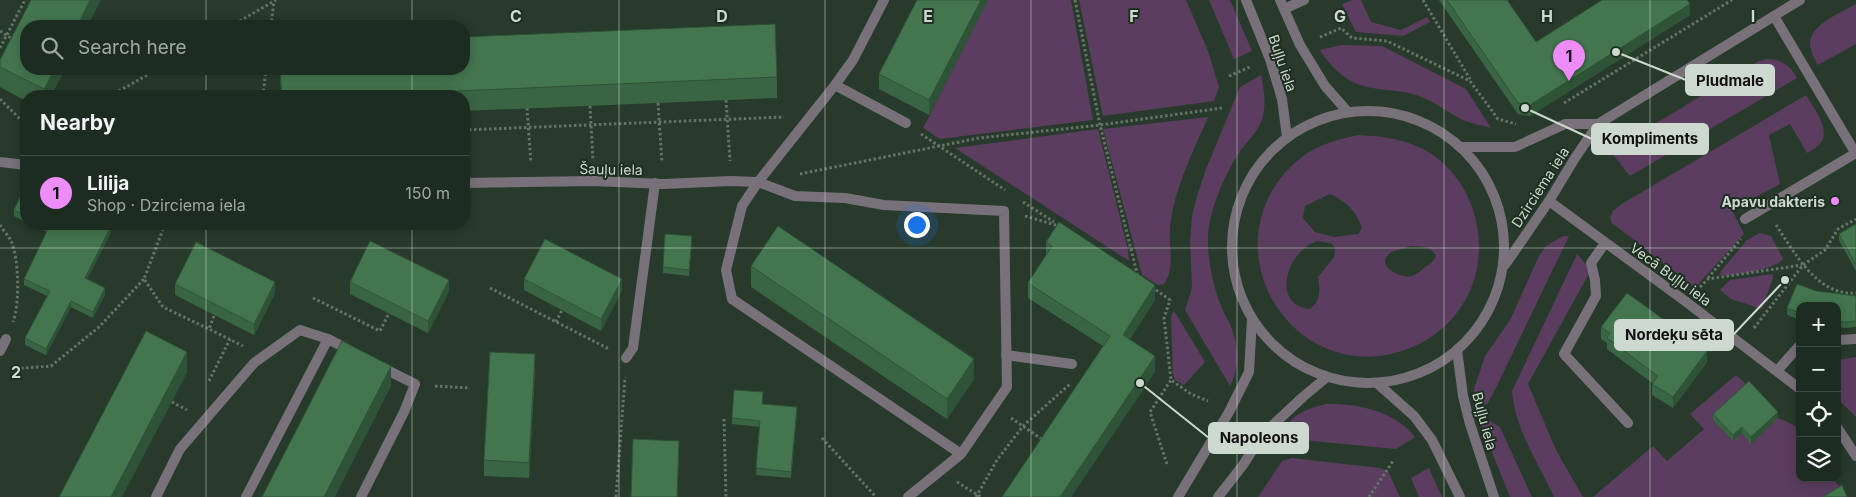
<!DOCTYPE html>
<html lang="en">
<head>
<meta charset="utf-8">
<style>
	:root { --surface:#1d2c20; --page:#2a382d; --text:#f1f3f6; --muted:#a0a7a5; --line:#3b483e; --accent:#ed8cf9 }
	body { margin:0; font-family:Inter,sans-serif; background:var(--page); color:var(--text) }
	.controls { position:absolute; right:15px; bottom:15px; display:grid; overflow:hidden; border-radius:10px; box-shadow:0 2px 12px #0003 }
	.controls button { width:45px; height:45px; display:grid; place-items:center; padding:0; border:0; border-bottom:1px solid var(--line); background:var(--surface); color:var(--text); font:25px sans-serif }
	.you { position:absolute; left:916px; top:224px; width:18px; height:18px; margin:-12px; border:4px solid #fff; border-radius:50%; background:#1a73e8; box-shadow:0 0 0 8px #1a73e833 }
	.badge { display:grid; place-items:center; width:32px; height:32px; border-radius:50%; background:var(--accent); color:#111; font-size:16px; font-weight:700 }
	.pin { position:absolute; translate:-50% -41px; filter:drop-shadow(0 1px 2px #0008) }
	.pin::after { content:''; position:absolute; top:26px; width:18px; height:15px; background:inherit; clip-path:polygon(0 0,100% 0,50% 100%) }
	.list { margin:0; padding:0; list-style:none }
	h2 { display:flex; justify-content:space-between; align-items:center; height:65px; margin:0; padding:0 20px; font-size:21px }
	h2 small { font-size:16px; font-weight:400; color:var(--muted) }
	.list li { display:grid; grid-template-columns:32px 1fr auto; gap:15px; align-items:center; box-sizing:border-box; height:75px; padding:0 20px; border-top:1px solid var(--line) }
	.list b { display:block; font-size:19px; white-space:nowrap }
	.list p { margin:0; font-size:16px; white-space:nowrap; color:var(--muted) }
	.list em { font-size:16px; font-style:normal; color:var(--muted) }
	.icon { flex:none; width:28px; height:28px; fill:none; stroke:currentColor; stroke-width:2; stroke-linecap:round; stroke-linejoin:round }
	.map { position:relative; flex:none; width:1856px; height:497px; overflow:hidden }
	.search { position:absolute; background:var(--surface); box-shadow:0 2px 12px #0003; left:20px; top:20px; width:450px; height:55px; display:flex; align-items:center; gap:12px; box-sizing:border-box; padding:0 18px; border-radius:20px; color:var(--muted); font-size:19px }
	.panel { position:absolute; background:var(--surface); box-shadow:0 2px 12px #0003; left:20px; top:90px; width:450px; height:140px; border-radius:20px }
	.map>svg:first-child { display:block }
</style>
</head>
<body>
<div class="map">
<svg width="1856" height="497" viewBox="0 0 1856 497">
	<rect width="100%" height="100%" fill="#273a2b"/>
	<g fill="#5b3d5f" fill-rule="evenodd">
		<polygon points="988,0 1071,0 1093,120 940,139 923,128"/>
		<polygon points="1079,0 1186,0 1208,51 1219,87 1214,101 1103,116"/>
		<polygon points="1209,0 1230,0 1252,51 1234,59"/>
		<polygon points="1352,0 1361,0 1371,22 1401,30 1427,17 1430,22 1403,36 1356,32 1342,4"/>
		<path d="M1856,4v40l-38,21c-4,-7 -8,-14 -8,-22 0,-18 32,-31 46,-39z"/>
		<path d="M1341,45l41,1 84,43 25,39c-10,-3 -20,-4 -30,-9 -14,-7 -26,-17 -40,-22 -14,-6 -28,-6 -42,-8 -28,-3 -44,-16 -59,-39z"/>
		<path d="M1767,59c14,0 23,6 30,19l-167,98 -20,-25 149,-90z"/>
		<path d="M1261,75c3,14 5,27 2,41 -3,14 -15,24 -23,35 -15,23 -32,61 -32,89 0,22 5,45 13,66 3,8 8,14 10,21 8,19 9,40 -1,59l-45,-76 7,-22 -2,-46 2,-27 5,-19 9,-27 34,-82z"/>
		<path d="M1806,95c12,21 33,43 1,58l-17,-29 -21,11 11,49 -48,26 12,24 -49,54 -83,-65 -2,-6 3,-6 7,-6z"/>
		<path d="M1208,117c-15,35 -36,76 -38,114 -1,17 5,38 -6,53l-6,1 -16,-10 -39,-146z"/>
		<polygon points="1098,129 1128,250 1129,261 955,148"/>
		<path d="M1359,135c20,1 37,3 55,10 61,24 83,105 49,159 -17,27 -42,43 -72,50 -95,21 -168,-86 -116,-168 8,-12 19,-24 31,-32 17,-11 34,-15 53,-19zM1330,194c16,7 26,17 32,34l-4,6 -24,3 -19,-5 -12,-14 2,-12zM1317,241l14,2 4,5 -1,9 -16,20c2,13 3,23 -8,32 -36,-4 -25,-47 -4,-62 3,-3 8,-4 11,-6zM1410,246c11,1 20,-1 26,10 -3,6 -5,8 -11,11 -3,3 -9,8 -13,9 -10,3 -35,-9 -24,-21 4,-5 16,-6 22,-9z"/>
		<path d="M1760,233l11,3 12,23c-7,10 -50,18 -63,16l1,-4 26,-31z"/>
		<polygon points="1563,236 1569,236 1493,394 1487,404 1477,411 1474,389 1485,356 1510,320 1539,256 1546,246"/>
		<path d="M1577,254l14,16 -63,114 28,66 27,47h-29c-16,-34 -39,-68 -42,-106z"/>
		<polygon points="1773,274 1773,278 1762,309 1731,299 1720,290 1730,280"/>
		<polygon points="1174,311 1205,362 1184,385 1175,380 1173,374 1171,316"/>
		<polygon points="1856,357 1856,417 1837,398 1837,360"/>
		<polygon points="1736,375 1749,387 1721,428 1733,441 1742,433 1751,443 1778,418 1794,425 1800,433 1800,478 1833,478 1842,491 1833,497 1593,497 1653,446 1667,461 1704,429 1690,414"/>
		<path d="M1326,404c31,-1 69,7 89,33l-19,12 -84,-8 -33,-8c16,-19 23,-23 47,-29z"/>
		<polygon points="1490,421 1500,427 1532,497 1510,497 1481,425"/>
		<polygon points="1292,458 1380,468 1388,471 1400,497 1258,497 1282,461"/>
		<polygon points="1429,468 1442,497 1419,497 1411,478"/>
	</g>
	<g fill="none" stroke-linecap="round" stroke-linejoin="round">
		<g stroke="#647466" stroke-width="3" stroke-dasharray="2.5 2.5" stroke-linecap="butt">
			<polyline points="1075,0 1100,125 1138,277"/>
			<polyline points="1423,0 1470,79"/>
			<polyline points="231,26 276,0"/>
			<polyline points="271,26 274,1"/>
			<polyline points="0,31 14,40"/>
			<polyline points="1320,37 1341,28 1352,38 1387,41 1470,81 1498,119 1516,124"/>
			<polyline points="0,48 25,0"/>
			<polyline points="1229,76 1252,66"/>
			<polyline points="110,96 158,69"/>
			<polyline points="263,96 266,69"/>
			<polyline points="0,99 26,125"/>
			<polyline points="726,100 730,161"/>
			<polyline points="658,103 662,163"/>
			<polyline points="1564,103 1732,0"/>
			<polyline points="590,106 593,161"/>
			<polyline points="527,108 531,163"/>
			<polyline points="464,130 784,117"/>
			<polyline points="921,134 1005,190"/>
			<polyline points="800,174 979,138 1100,125 1222,108"/>
			<polyline points="1023,202 1054,222"/>
			<polyline points="1025,216 1059,226"/>
			<polyline points="165,224 144,279 163,307 209,329"/>
			<path d="M0,225c3,5 8,10 11,16 8,17 9,63 2,81"/>
			<path d="M1776,225c19,28 41,71 80,68"/>
			<polyline points="1708,278 1741,239"/>
			<polyline points="1152,287 1170,300 1164,318 1171,380 1191,394 1208,401"/>
			<polyline points="1700,287 1708,279 1802,265"/>
			<polyline points="490,288 609,349"/>
			<polyline points="313,298 380,331 389,313"/>
			<polyline points="214,316 209,329 243,346"/>
			<polyline points="556,322 562,310"/>
			<polyline points="1754,328 1803,265 1825,250 1838,229 1856,219"/>
			<polyline points="11,369 51,366 99,327 144,279"/>
			<polyline points="209,381 230,339"/>
			<polyline points="435,386 470,388"/>
			<polyline points="172,402 187,410"/>
			<polyline points="1011,418 1043,440"/>
			<polyline points="724,419 726,497"/>
			<polyline points="822,438 876,497"/>
			<polyline points="1167,464 1150,412 1171,380"/>
			<polyline points="957,482 981,497"/>
			<polyline points="616,497 625,377"/>
			<polyline points="976,497 997,460 1023,426 1070,384"/>
			<polyline points="1369,497 1393,461"/>
		</g>
		<g stroke="#79717a" stroke-width="10">
			<polyline points="1284,9 1304,0"/>
			<polyline points="835,85 906,123"/>
			<polyline points="0,162 26,165"/>
			<polyline points="1745,219 1856,153"/>
			<polyline points="1605,243 1591,263 1595,280 1596,296 1564,354 1628,423"/>
			<polyline points="1837,340 1856,339"/>
			<polyline points="0,351 6,339"/>
			<polyline points="1006,355 1072,364"/>
			<polyline points="626,358 633,348 655,183"/>
			<polyline points="1777,371 1800,345"/>
			<polyline points="156,497 180,449 254,363 300,330 328,339"/>
			<polyline points="246,497 328,339 351,351"/>
			<polyline points="361,497 404,412 415,384 379,366"/>
			<polyline points="908,497 961,454 1007,387 1004,211 884,205 845,198 795,196 758,182 742,206 726,270 732,299 961,454"/>
		</g>
		<g stroke="#79717a" stroke-width="10">
			<polyline points="1774,16 1856,154"/>
			<polyline points="464,183 594,181 663,184 731,181 758,182 835,85 853,60 884,0"/>
			<polyline points="1549,201 1685,301 1800,389"/>
			<polyline points="1837,427 1856,456"/>
		</g>
		<g stroke="#79717a" stroke-width="10">
			<polyline points="1246,0 1270,59 1282,99 1287,137"/>
			<polyline points="1280,0 1300,45 1325,86 1347,111"/>
			<circle cx="1368" cy="247" r="136"/>
			<polyline points="1461,147 1515,147 1565,124 1598,124"/>
			<polyline points="1505,265 1549,201 1575,158 1598,124 1800,0"/>
			<polyline points="1457,350 1463,396 1470,424 1494,497"/>
			<polyline points="1378,384 1414,416 1432,440 1460,497"/>
			<polyline points="1178,497 1229,412 1249,372 1252,319"/>
			<polyline points="1218,497 1243,465 1262,435 1304,396 1327,377"/>
		</g>
	</g>
	<g fill="#3a6544">
		<polygon points="31,0 101,0 87,26 26,26 26,69 65,69 51,96 26,96 26,101 0,87 0,60"/>
		<polygon points="917,0 988,0 929,115 879,89 879,74"/>
		<polygon points="1439,0 1507,0 1536,42 1690,15 1530,116 1518,114"/>
		<polygon points="280,69 464,69 777,77 777,98 464,111 464,96 281,96"/>
		<polygon points="26,184 26,222 14,216 14,210"/>
		<polygon points="30,224 107,224 111,232 87,279 105,294 93,318 71,307 46,355 25,345 25,338 47,296 24,285 24,279 47,232"/>
		<polygon points="1856,224 1856,271 1839,240 1839,234"/>
		<polygon points="692,242 689,276 663,273 663,267"/>
		<polygon points="1046,242 1155,300 1129,340 1155,372 1071,497 1002,497 1103,346 1028,298 1028,283 1046,256"/>
		<polygon points="751,266 974,379 947,419 751,287"/>
		<polygon points="524,279 622,290 601,331 524,290"/>
		<polygon points="350,282 449,291 428,333 350,294"/>
		<polygon points="175,284 275,293 254,335 175,295"/>
		<polygon points="1816,291 1856,296 1856,327 1845,328 1837,327 1837,306 1800,306 1800,320 1787,315 1787,308"/>
		<polygon points="1601,327 1707,362 1673,408 1652,395 1652,383 1607,349 1607,343 1601,339"/>
		<polygon points="535,369 529,478 484,476 484,460"/>
		<polygon points="763,398 763,404 797,413 791,478 756,475 760,427 732,424 732,418"/>
		<polygon points="1713,414 1778,418 1751,444 1742,433 1733,441 1713,420"/>
	</g>
	<g fill="#2f5337">
		<polygon points="90,0 101,0 87,26 77,26"/>
		<polygon points="981,0 988,0 929,115 929,100"/>
		<polygon points="1690,4 1690,15 1530,116 1530,105"/>
		<polygon points="55,69 65,69 51,96 44,96 44,89"/>
		<polygon points="111,226 111,232 85,284 85,278"/>
		<polygon points="622,279 622,290 601,331 601,319"/>
		<polygon points="449,280 449,291 428,333 428,321"/>
		<polygon points="275,282 275,293 254,335 254,324"/>
		<polygon points="1155,285 1155,300 1123,350 1123,335"/>
		<polygon points="105,288 105,294 93,318 93,312"/>
		<polygon points="71,301 71,307 46,355 46,349"/>
		<polygon points="1707,351 1707,362 1673,408 1673,397"/>
		<polygon points="187,352 187,373 122,497 111,497"/>
		<polygon points="535,354 535,369 529,478 529,463"/>
		<polygon points="1155,356 1155,372 1071,497 1060,497"/>
		<polygon points="974,359 974,379 947,419 947,399"/>
		<polygon points="391,366 391,386 335,497 324,497"/>
		<polygon points="797,407 797,413 791,478 791,472"/>
		<polygon points="1778,412 1778,418 1751,444 1751,437"/>
		<polygon points="1742,427 1742,433 1733,441 1733,435"/>
		<polygon points="679,441 678,497 677,497"/>
	</g>
	<g fill="#43764f" stroke="#2f5337">
		<polygon points="31,0 90,0 77,26 26,26 26,69 55,69 44,89 0,67 0,60"/>
		<polygon points="917,0 981,0 929,100 879,74"/>
		<polygon points="1447,0 1507,0 1536,42 1602,0 1687,0 1690,4 1530,105 1518,103"/>
		<polygon points="775,24 777,77 344,96 282,96 280,69 464,69 464,37"/>
		<polygon points="26,184 26,216 14,210"/>
		<polygon points="1059,222 1155,285 1123,335 1155,356 1060,497 1002,497 1110,336 1028,283 1052,246 1046,242"/>
		<polygon points="42,224 107,224 111,226 85,278 105,288 93,312 71,301 46,349 25,338 50,291 24,279 49,227"/>
		<polygon points="1856,224 1856,265 1839,234"/>
		<polygon points="778,226 974,359 947,399 751,266"/>
		<polygon points="665,234 692,236 689,270 663,267"/>
		<polygon points="545,239 622,279 601,319 524,279"/>
		<polygon points="370,241 449,280 428,321 350,282"/>
		<polygon points="196,242 275,282 254,324 175,284"/>
		<polygon points="1797,284 1816,291 1856,296 1856,321 1845,322 1837,321 1837,306 1800,306 1800,313 1787,308"/>
		<polygon points="1627,293 1707,351 1673,397 1652,384 1658,376 1607,338 1610,333 1601,327"/>
		<polygon points="146,331 187,352 111,497 59,497"/>
		<polygon points="342,341 391,366 324,497 262,497"/>
		<polygon points="490,352 535,354 529,463 484,460"/>
		<polygon points="1749,381 1778,412 1751,437 1742,427 1733,435 1713,414"/>
		<polygon points="734,390 763,392 762,404 797,407 791,472 756,468 760,421 732,418"/>
		<polygon points="633,439 679,441 677,497 631,497"/>
		<polygon points="1842,485 1847,497 1823,497"/>
	</g>
	<path fill="none" stroke="#cdd8ce" stroke-width="1" stroke-opacity="0.55" d="M206,0v26M412,0v26M619,0v497M825,0v497M1031,0v497M1237,0v497M1444,0v497M1650,0v497M206,69v27M412,69v27M206,224v273M412,224v273M0,248h1856"/>
	<circle fill="#ed8cf9" stroke="#1d2f21" stroke-width="2" cx="1835" cy="201" r="5"/>
	<g text-anchor="middle" dominant-baseline="central" stroke-width="4" stroke-linejoin="round" paint-order="stroke">
		<g font-size="14" fill="#cdd8ce" stroke="#1d2f21">
			<text transform="translate(1283 63) rotate(71)">Buļļu iela</text>
			<text transform="translate(611 169) rotate(1)">Šauļu iela</text>
			<text transform="translate(1540 187) rotate(-57)">Dzirciema iela</text>
			<text transform="translate(1671 274) rotate(36)">Vecā Buļļu iela</text>
			<text transform="translate(1485 421) rotate(75)">Buļļu iela</text>
		</g>
		<g font-size="14" font-weight="bold" fill="#cdd8ce" stroke="#1d2f21" text-anchor="end">
			<text x="1825" y="201">Apavu dakteris</text>
		</g>
	</g>
	<g font-size="16" text-anchor="middle" font-weight="bold" fill="#cdd8ce" stroke="#1d2f21" stroke-width="4" stroke-linejoin="round" paint-order="stroke">
		<text x="516" y="22">C</text>
		<text x="722" y="22">D</text>
		<text x="928" y="22">E</text>
		<text x="1134" y="22">F</text>
		<text x="1340" y="22">G</text>
		<text x="1547" y="22">H</text>
		<text x="1753" y="22">I</text>
		<text x="16" y="378">2</text>
	</g>
	<path fill="none" stroke="#cdd8ce" stroke-width="2" d="M1616 52L1686 80M1525 108L1592 139M1785 280L1733 335M1140 383L1209 438"/>
	<g fill="#cdd8ce" stroke="#1d2f21" stroke-width="2">
		<circle cx="1616" cy="52" r="5"/>
		<circle cx="1525" cy="108" r="5"/>
		<circle cx="1785" cy="280" r="5"/>
		<circle cx="1140" cy="383" r="5"/>
	</g>
	<g fill="#cdd8ce" stroke="#cdd8ce" stroke-width="2">
		<rect x="1686" y="65" width="88" height="30" rx="5"/>
		<rect x="1592" y="124" width="116" height="30" rx="5"/>
		<rect x="1615" y="320" width="118" height="30" rx="5"/>
		<rect x="1209" y="423" width="99" height="30" rx="5"/>
	</g>
	<g font-size="15" text-anchor="middle" font-weight="bold" fill="#111">
		<text x="1730" y="86">Pludmale</text>
		<text x="1650" y="144">Kompliments</text>
		<text x="1674" y="340">Nordeķu sēta</text>
		<text x="1259" y="443">Napoleons</text>
	</g>
</svg>
<div class="controls">
<button>+</button>
<button>−</button>
<button><svg class="icon" aria-label="locate" viewBox="0 0 24 24"><circle cx="12" cy="12" r="6"/><path d="M12 2v4M12 18v4M2 12h4M18 12h4"/></svg></button>
<button><svg class="icon" aria-label="layers" viewBox="0 0 24 24"><path d="M12 4l9 5-9 5-9-5zM3 14l9 5 9-5"/></svg></button>
</div>
<div class="you"></div>
<div class="pin badge" style="left:1569px;top:81px">1</div>
<div class="search"><svg class="icon" aria-label="search" viewBox="0 0 24 24"><circle cx="10" cy="10" r="6"/><path d="M15 15l6 6"/></svg>Search here</div>
<section class="panel">
<h2>Nearby<small></small></h2>
<ul class="list">
<li><span class="badge">1</span><div><b>Lilija</b><p>Shop · Dzirciema iela</p></div><em>150 m</em></li>
</ul>
</section>
</div>
</body>
</html>
